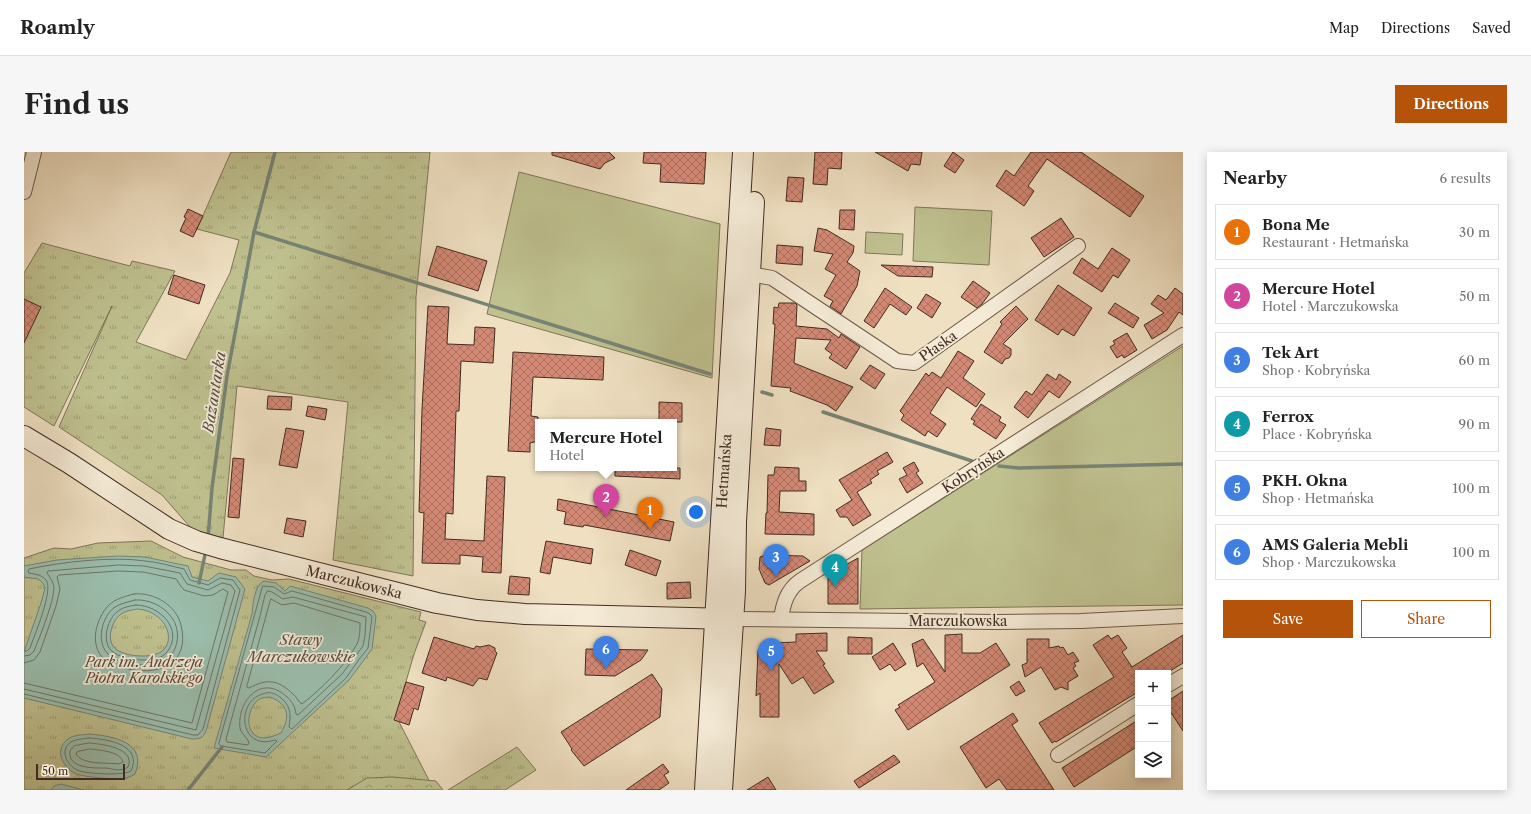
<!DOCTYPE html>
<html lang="en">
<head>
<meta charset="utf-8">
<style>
	:root { --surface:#fff; --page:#f6f6f6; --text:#222; --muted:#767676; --line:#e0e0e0; --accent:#b45309 }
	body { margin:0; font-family:"Libre Caslon Text",serif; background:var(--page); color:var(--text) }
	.controls { position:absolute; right:12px; bottom:12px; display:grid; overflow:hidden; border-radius:0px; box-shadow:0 2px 10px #0003 }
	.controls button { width:36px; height:36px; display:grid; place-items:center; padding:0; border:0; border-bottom:1px solid var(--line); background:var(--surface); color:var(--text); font:20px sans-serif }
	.scale { position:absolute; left:12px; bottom:10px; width:89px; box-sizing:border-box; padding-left:4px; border:2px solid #422c23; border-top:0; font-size:11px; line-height:14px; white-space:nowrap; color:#422c23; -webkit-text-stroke:3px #f5ebd7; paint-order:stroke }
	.you { position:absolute; left:672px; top:360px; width:14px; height:14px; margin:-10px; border:3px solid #fff; border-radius:50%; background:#1a73e8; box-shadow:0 0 0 6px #1a73e833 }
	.badge { display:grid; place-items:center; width:26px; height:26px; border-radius:50%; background:var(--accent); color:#fff; font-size:13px; font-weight:700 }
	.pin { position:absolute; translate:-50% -33px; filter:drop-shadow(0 1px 2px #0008) }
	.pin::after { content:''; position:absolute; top:21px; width:14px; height:12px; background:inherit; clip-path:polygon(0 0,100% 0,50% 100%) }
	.popup { position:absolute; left:511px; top:267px; width:142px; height:52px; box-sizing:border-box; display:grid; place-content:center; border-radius:0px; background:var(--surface); filter:drop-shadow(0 1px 3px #0005); font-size:13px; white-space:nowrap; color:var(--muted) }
	.popup b { font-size:15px; color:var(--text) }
	.popup::after { content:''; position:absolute; left:50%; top:100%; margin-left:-8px; border:8px solid transparent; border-top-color:var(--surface) }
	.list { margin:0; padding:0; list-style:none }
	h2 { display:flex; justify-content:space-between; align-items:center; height:52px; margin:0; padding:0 16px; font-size:17px }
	h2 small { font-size:13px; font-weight:400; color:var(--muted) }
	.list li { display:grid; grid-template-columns:26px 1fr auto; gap:12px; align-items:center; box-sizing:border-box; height:56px; margin:0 8px 8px; padding:0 8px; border:1px solid var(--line); border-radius:0px }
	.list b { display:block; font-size:15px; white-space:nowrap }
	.list p { margin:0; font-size:13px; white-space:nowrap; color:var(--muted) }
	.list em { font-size:13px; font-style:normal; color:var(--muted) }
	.actions { display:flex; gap:8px; padding:12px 16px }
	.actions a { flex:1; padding:9px 0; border:1px solid var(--accent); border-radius:0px; text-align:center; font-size:14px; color:var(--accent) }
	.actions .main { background:var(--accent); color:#fff }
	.icon { flex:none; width:22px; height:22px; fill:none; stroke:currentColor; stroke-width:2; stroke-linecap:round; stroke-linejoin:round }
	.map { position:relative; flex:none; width:1159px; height:638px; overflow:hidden; border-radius:0px }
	header { display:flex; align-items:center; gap:24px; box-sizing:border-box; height:56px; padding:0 20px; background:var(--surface); border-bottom:1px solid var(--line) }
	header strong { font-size:19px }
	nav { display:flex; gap:22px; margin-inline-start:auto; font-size:14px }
	.intro { display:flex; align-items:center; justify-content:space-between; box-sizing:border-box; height:96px; padding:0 24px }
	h1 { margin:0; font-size:28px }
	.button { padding:10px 18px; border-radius:0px; background:var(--accent); color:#fff; font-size:14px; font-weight:700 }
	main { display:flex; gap:24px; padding:0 24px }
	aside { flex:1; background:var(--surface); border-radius:0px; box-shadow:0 2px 10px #0003 }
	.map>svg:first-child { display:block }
</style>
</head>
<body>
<header>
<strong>Roamly</strong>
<nav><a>Map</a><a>Directions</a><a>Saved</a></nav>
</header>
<div class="intro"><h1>Find us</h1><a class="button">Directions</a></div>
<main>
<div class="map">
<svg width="1159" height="638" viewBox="0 0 1159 638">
	<defs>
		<pattern id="grass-tufts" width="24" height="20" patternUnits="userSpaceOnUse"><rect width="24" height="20" fill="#bfc18f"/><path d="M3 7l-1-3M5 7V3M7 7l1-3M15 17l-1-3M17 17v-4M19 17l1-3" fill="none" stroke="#9d9d74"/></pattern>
		<pattern id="forest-crowns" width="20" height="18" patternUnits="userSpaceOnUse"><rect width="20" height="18" fill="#bfc18f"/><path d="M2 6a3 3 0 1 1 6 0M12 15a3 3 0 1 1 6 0" fill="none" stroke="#9d9d74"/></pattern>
		<pattern id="building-cross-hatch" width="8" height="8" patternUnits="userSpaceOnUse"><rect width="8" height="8" fill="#d48975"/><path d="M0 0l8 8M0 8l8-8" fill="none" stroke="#ae7060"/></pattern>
	</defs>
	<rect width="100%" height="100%" fill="#efe0c2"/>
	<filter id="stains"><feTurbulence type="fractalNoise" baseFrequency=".005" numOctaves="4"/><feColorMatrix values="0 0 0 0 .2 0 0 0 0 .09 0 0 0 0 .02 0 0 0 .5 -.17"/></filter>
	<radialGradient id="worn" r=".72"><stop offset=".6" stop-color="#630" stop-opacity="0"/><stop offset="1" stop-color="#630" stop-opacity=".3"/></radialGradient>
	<g fill="url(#grass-tufts)" stroke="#807659">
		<polygon points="207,0 406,0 392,145 389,424 309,408 324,250 213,234 199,386 170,378 166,375 138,343 35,275 88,154 30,274 0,255 0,121 18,91 106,114 108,109 151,119 112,190 162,208 206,121 215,88 173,77"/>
		<polygon points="127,389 159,405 207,418 222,418 230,424 248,428 265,427 397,460 395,468 402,470 390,502 372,564 410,638 0,638 0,406 30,396 47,397 74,391"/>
		<polygon points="493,595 512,618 481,638 424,638"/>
	</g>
	<polygon fill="url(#forest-crowns)" stroke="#807659" points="369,625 412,629 419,638 323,638 343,626"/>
	<g fill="#bfc18f" stroke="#807659">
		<polygon points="495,20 696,72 688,226 463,162"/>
		<polygon points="891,55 968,59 965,113 889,109"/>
		<polygon points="842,80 879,82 878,103 841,101"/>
		<polygon points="1159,194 1159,453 836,457 838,398"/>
	</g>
	<g fill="#9bbead" stroke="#778476" fill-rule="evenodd">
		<path d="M94,404l27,1 43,9 4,11 16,4 11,-8 17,4 9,12 -39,142c-3,7 -6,8 -14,8l-168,-41v-46l17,-49 4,-15 -2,-5 -5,-4 -14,-2v-11l33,-6zM113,457c35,2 46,48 6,47 -8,0 -17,-1 -24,-5 -14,-6 -9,-28 1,-36 4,-4 12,-5 17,-6z"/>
		<path d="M240,429l12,2 9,8 5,-5 78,22 5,3 3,5 -4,33 -23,31 -83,77 -52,-9 38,-134c1,-9 2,-29 12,-33zM246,545c18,7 21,19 11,36 -5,2 -11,5 -18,5 -18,-2 -17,-25 -7,-36 3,-4 9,-5 14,-5z"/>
		<path d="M65,582c24,2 59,8 46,40 -5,3 -10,5 -15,5 -9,0 -39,-2 -46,-6 -12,-8 -20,-23 -6,-34 5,-4 14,-4 21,-5z"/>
		<polygon points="37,632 60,638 27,638 30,634"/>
	</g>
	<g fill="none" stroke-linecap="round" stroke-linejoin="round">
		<g stroke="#6e7568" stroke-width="1">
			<path d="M239,434l11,1 10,7 8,-3 74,21 4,2 2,3 -4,31 -8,10 -14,20 -54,51 -3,-2c2,-13 2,-21 -9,-30 -4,-3 -9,-5 -14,-4 -32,6 -27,59 9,47l2,1 -12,12 -44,-7 -2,-2z"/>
			<path d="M244,439l4,1 11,7 10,-2 73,20 -1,19 -2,10 -21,28 -44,41 -2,-1c-1,-8 -4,-13 -10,-18 -25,-22 -49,5 -46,32 1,6 8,10 9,15l-1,2 -21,-3 -1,-3 34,-123 5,-21z"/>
			<path d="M110,442c20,-2 42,11 47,31 10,40 -25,52 -57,43 -8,-2 -16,-4 -22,-11 -8,-9 -8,-23 -4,-34 8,-20 16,-24 36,-29z"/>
			<path d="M247,447l11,6 12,-2 66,20c0,6 0,15 -3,21 -12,22 -36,45 -55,60 -4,-2 -5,-7 -9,-10 -15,-14 -25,-16 -44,-6l-2,-1z"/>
			<path d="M111,448c14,-1 29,6 37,18 10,13 6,38 -10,44 -14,6 -45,3 -55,-9 -11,-12 -5,-37 8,-46 6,-4 14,-5 20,-7z"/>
			<path d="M112,453c24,0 48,25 31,47 -9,13 -48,9 -57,-3 -8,-10 -2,-31 8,-38 5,-4 12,-5 18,-6z"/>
			<path d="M0,499h3l3,-3c4,-12 24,-58 16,-68 -4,-5 -11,-6 -17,-7l-1,-2 1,-2c32,-7 84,-13 116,-8 13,1 26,5 39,8l6,11 18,5 12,-7 13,2 7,10 -37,139 -5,6h-5l-169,-41"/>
			<path d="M0,504l6,-1 4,-4c6,-15 20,-49 20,-64 -1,-5 -4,-10 -7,-14l1,-2 70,-6 26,1 36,7 7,11 21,6 14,-7 9,2 4,6 -39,139 -172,-41"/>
			<polyline points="0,511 10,508 16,500 32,454 36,437 33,425 35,423 94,419 119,420 152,427 156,433 160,438 180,444 189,443 199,437 204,440 168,571 0,531"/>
			<path d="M65,586c19,1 54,7 42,33 -9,5 -45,3 -54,-1 -10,-5 -18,-20 -6,-28 5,-3 12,-3 18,-4z"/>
			<path d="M65,591c13,1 47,5 39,24 -7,5 -15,2 -22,1 -11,0 -39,1 -36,-17l4,-5z"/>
			<path d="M65,597c10,1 31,2 34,13l-4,2c-12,-2 -35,2 -43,-10l1,-2z"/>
		</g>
		<g stroke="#778476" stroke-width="3.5">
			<polyline points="230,80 686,222"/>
			<polyline points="738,240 748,243"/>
			<polyline points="799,260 948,309"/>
			<polyline points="975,314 995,316 1159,312"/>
			<polyline points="184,386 188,336 203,224 230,80 251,0"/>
			<polyline points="175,431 182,398"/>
			<polyline points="164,638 198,595"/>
		</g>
	</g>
	<g fill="url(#building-cross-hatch)" stroke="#422c23">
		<polygon points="528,0 585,0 591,6 581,11 576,17 528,3"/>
		<polygon points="620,0 682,0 680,32 636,30 637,12 619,11"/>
		<polygon points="791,0 818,0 817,17 804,16 803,33 789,32"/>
		<polygon points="851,0 898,0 896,13 887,12 884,19"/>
		<polygon points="929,0 940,8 931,21 920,14"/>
		<polygon points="1007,0 1057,0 1120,44 1106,65 1023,7 1004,34 1010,39 1000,54 972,34 982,18 990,24"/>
		<polygon points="764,25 780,26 778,50 762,49"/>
		<polygon points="164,57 179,64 169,85 156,79 162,66 160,65"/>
		<polygon points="816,58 831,58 830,78 815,77"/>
		<polygon points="1037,66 1050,85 1020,105 1007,86"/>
		<polygon points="794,76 803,78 830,94 829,101 823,110 836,119 833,134 817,162 806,154 809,149 800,144 812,123 801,117 809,102 790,99"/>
		<polygon points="753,93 779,95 778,113 752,111"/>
		<polygon points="413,94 463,109 454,139 404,123"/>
		<polygon points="1088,96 1106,108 1094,126 1089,123 1078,140 1049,121 1058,106 1074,117"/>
		<polygon points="857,113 909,115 908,125 874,124"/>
		<polygon points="150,123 181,133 175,152 144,142"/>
		<polygon points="949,129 966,141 958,152 953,156 937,145"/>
		<polygon points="1034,133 1068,156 1050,184 1038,177 1034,183 1011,168"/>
		<polygon points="861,136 888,155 882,163 866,152 850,176 840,169"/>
		<polygon points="1151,136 1159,142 1159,163 1155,160 1143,178 1128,187 1120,173 1140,161 1127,152 1134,143 1142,148"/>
		<polygon points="902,142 917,151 908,166 893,156"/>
		<polygon points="0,147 17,155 0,191"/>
		<polygon points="755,151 771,151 773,153 772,174 803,177 815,186 817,182 836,195 822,217 805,206 808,202 801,197 807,188 772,186 770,211 829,235 812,259 803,253 766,239 767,236 747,234 751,172 749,172 750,155 754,156"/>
		<polygon points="1091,151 1115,166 1109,176 1084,161"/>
		<polygon points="404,154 425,155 423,192 450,193 451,175 471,176 469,211 437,209 435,259 432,259 429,362 422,361 421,387 460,389 463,324 481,325 477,421 458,420 459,405 436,403 436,412 398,411 400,361 395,360 398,257"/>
		<polygon points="992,154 1004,167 979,192 987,197 987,203 985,206 981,207 978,212 960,200 978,172 976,170"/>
		<polygon points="1103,181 1113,198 1100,206 1098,203 1093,206 1086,195 1091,192 1089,189"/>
		<polygon points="934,199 950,209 939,226 961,242 952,255 923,235 906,261 922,272 913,285 904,279 901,284 877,268 880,263 876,259 902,221 905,224 908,220 917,226"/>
		<polygon points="489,200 580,205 579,228 509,225 507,264 514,265 514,289 506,291 506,300 484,299"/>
		<polygon points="846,213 861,222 851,237 836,227"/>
		<polygon points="1023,222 1032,228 1035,222 1047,230 1035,246 1025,239 1004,266 990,255 1002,239 1008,243"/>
		<polygon points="244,244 268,245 267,258 243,257"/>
		<polygon points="635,250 658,251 658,270 635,270"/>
		<polygon points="957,252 977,265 975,269 982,273 972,287 949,272 951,269 947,267"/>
		<polygon points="284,254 303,257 301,268 282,264"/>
		<polygon points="262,276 280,279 273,316 255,313"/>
		<polygon points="742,276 757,278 756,294 740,293"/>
		<polygon points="863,300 869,310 853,319 855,322 846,328 848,331 833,340 847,363 829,374 823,365 816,365 812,358 828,348 815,328"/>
		<polygon points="209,306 220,307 215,366 204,365"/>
		<polygon points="890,310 895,319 892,321 899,331 883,341 875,327 883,323 879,316"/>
		<polygon points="751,315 775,316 775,329 782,329 782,339 756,339 755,360 790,362 790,383 741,382 742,361 743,361 744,323 750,323"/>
		<polygon points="591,316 656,316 656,327 591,324"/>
		<polygon points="534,347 650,370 646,389 560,373 559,375 540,372 542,360 533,358"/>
		<polygon points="263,366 282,369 279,385 260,381"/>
		<polygon points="522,389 569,397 567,412 529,405 526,422 516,420"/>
		<polygon points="606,398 637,409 632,424 601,413"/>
		<polygon points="741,403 779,404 786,409 745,433 741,431 735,417 736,405"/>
		<polygon points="834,406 834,452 804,452 804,424 811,424 811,419"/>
		<polygon points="486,424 506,426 505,443 484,442"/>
		<polygon points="666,430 667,446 643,447 643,431"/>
		<polygon points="803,481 803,499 792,499 801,512 799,513 810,530 790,542 779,525 768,532 755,512 755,565 736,565 736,541 732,544 734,498 738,495 749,491 772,490 772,482"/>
		<polygon points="938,482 938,501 956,501 972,491 986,513 884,578 871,558 876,555 874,553 911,530 899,511 893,515 888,492 899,487 921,520 921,483"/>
		<polygon points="1084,483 1087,487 1094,483 1103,496 1098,500 1108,515 1159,483 1159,511 1143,521 1114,521 1114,540 1032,590 1031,589 1028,591 1015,571 1090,525 1069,493"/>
		<polygon points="410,485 450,497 452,494 456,495 465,493 471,496 471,499 473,501 463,528 455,526 449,534 423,525 422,529 398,521"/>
		<polygon points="824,485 848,486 848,502 824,502"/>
		<polygon points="1003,487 1025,487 1025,496 1035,494 1036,496 1039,495 1044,503 1049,500 1055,509 1050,511 1052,514 1049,516 1054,524 1044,530 1044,538 1037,535 1031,538 1017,515 1001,525 998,513 1003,511"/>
		<polygon points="869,491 882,512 871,519 866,512 856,518 848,505"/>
		<polygon points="562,497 624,498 617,508 591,524 561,523"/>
		<polygon points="628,522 638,537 636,565 560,614 547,598 548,597 537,580"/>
		<polygon points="995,529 1001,539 992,544 986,535"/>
		<polygon points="382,530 400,535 394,558 390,556 385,573 370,568"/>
		<polygon points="1159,539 1159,579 1144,556 1144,549"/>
		<polygon points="989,561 994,569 988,573 1030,638 983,638 975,627 962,636 936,595"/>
		<polygon points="1114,568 1114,594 1050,635 1038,616"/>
		<polygon points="870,603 876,610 835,636 830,629"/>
		<polygon points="639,612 645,620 640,623 645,631 635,638 602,638"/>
		<polygon points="744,625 752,638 723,638"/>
	</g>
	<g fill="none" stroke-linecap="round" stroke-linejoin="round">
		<defs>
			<g id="street">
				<polyline points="0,40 10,0"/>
				<polyline points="726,122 748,126 873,209 890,211 1054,94"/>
				<polyline points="708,467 973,470 1057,469 1159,464"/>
				<path d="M757,467c2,-15 6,-29 19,-38l383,-246"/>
				<polyline points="1144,533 1159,524"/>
				<polyline points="1034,603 1114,552"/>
			</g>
			<g id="secondary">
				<polyline points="0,284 45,311 145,377 172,389 196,396 413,451 453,458 501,462 708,467"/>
				<polyline points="681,638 719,0"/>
				<polyline points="698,638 711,439 712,370 730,50"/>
			</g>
		</defs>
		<use href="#street" stroke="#6d594b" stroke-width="16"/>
		<use href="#secondary" stroke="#422c23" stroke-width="22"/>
		<use href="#street" stroke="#f5ebd7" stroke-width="14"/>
		<use href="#secondary" stroke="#f5ebd7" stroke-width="20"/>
	</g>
	<g text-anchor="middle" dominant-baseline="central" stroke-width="3.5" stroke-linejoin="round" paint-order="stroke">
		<g font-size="14" fill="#422c23" stroke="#f5ebd7">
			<text transform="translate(914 194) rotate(-35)">Płaska</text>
			<text transform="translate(949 318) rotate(-33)">Kobryńska</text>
			<text transform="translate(700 319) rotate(-86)">Hetmańska</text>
			<text transform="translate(330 430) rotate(14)">Marczukowska</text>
			<text x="934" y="469">Marczukowska</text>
		</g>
		<g font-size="14" font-style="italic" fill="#5b4a39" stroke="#f5ebd7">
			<text x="120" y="510">Park im. Andrzeja<tspan x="120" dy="16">Piotra Karolskiego</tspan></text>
		</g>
		<g font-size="15" font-style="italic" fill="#585046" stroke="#f5ebd7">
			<text transform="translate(190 240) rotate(-81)">Bażantarka</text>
			<text x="277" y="487">Stawy<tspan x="277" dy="17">Marczukowskie</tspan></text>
		</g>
	</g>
	<rect width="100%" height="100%" filter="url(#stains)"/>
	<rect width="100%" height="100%" fill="url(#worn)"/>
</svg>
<div class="controls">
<button>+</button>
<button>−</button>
<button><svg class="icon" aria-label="layers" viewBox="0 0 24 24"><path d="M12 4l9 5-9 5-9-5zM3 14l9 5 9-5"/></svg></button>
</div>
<div class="scale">50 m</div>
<div class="you"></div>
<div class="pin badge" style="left:626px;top:378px;background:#e8710a">1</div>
<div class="pin badge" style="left:582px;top:365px;background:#d1479c">2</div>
<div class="popup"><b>Mercure Hotel</b>Hotel</div>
<div class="pin badge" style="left:752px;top:425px;background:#3f7fe0">3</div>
<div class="pin badge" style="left:811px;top:435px;background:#0f9aa8">4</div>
<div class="pin badge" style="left:747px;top:519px;background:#3f7fe0">5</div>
<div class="pin badge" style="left:582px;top:517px;background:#3f7fe0">6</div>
</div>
<aside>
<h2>Nearby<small>6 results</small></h2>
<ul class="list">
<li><span class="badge" style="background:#e8710a">1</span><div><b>Bona Me</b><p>Restaurant · Hetmańska</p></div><em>30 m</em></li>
<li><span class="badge" style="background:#d1479c">2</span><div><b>Mercure Hotel</b><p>Hotel · Marczukowska</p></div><em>50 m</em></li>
<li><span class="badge" style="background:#3f7fe0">3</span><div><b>Tek Art</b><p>Shop · Kobryńska</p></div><em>60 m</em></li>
<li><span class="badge" style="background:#0f9aa8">4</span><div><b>Ferrox</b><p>Place · Kobryńska</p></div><em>90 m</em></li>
<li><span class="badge" style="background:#3f7fe0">5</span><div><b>PKH. Okna</b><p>Shop · Hetmańska</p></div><em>100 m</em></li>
<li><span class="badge" style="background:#3f7fe0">6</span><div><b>AMS Galeria Mebli</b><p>Shop · Marczukowska</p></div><em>100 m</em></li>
</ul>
<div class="actions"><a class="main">Save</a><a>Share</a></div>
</aside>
</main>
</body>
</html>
